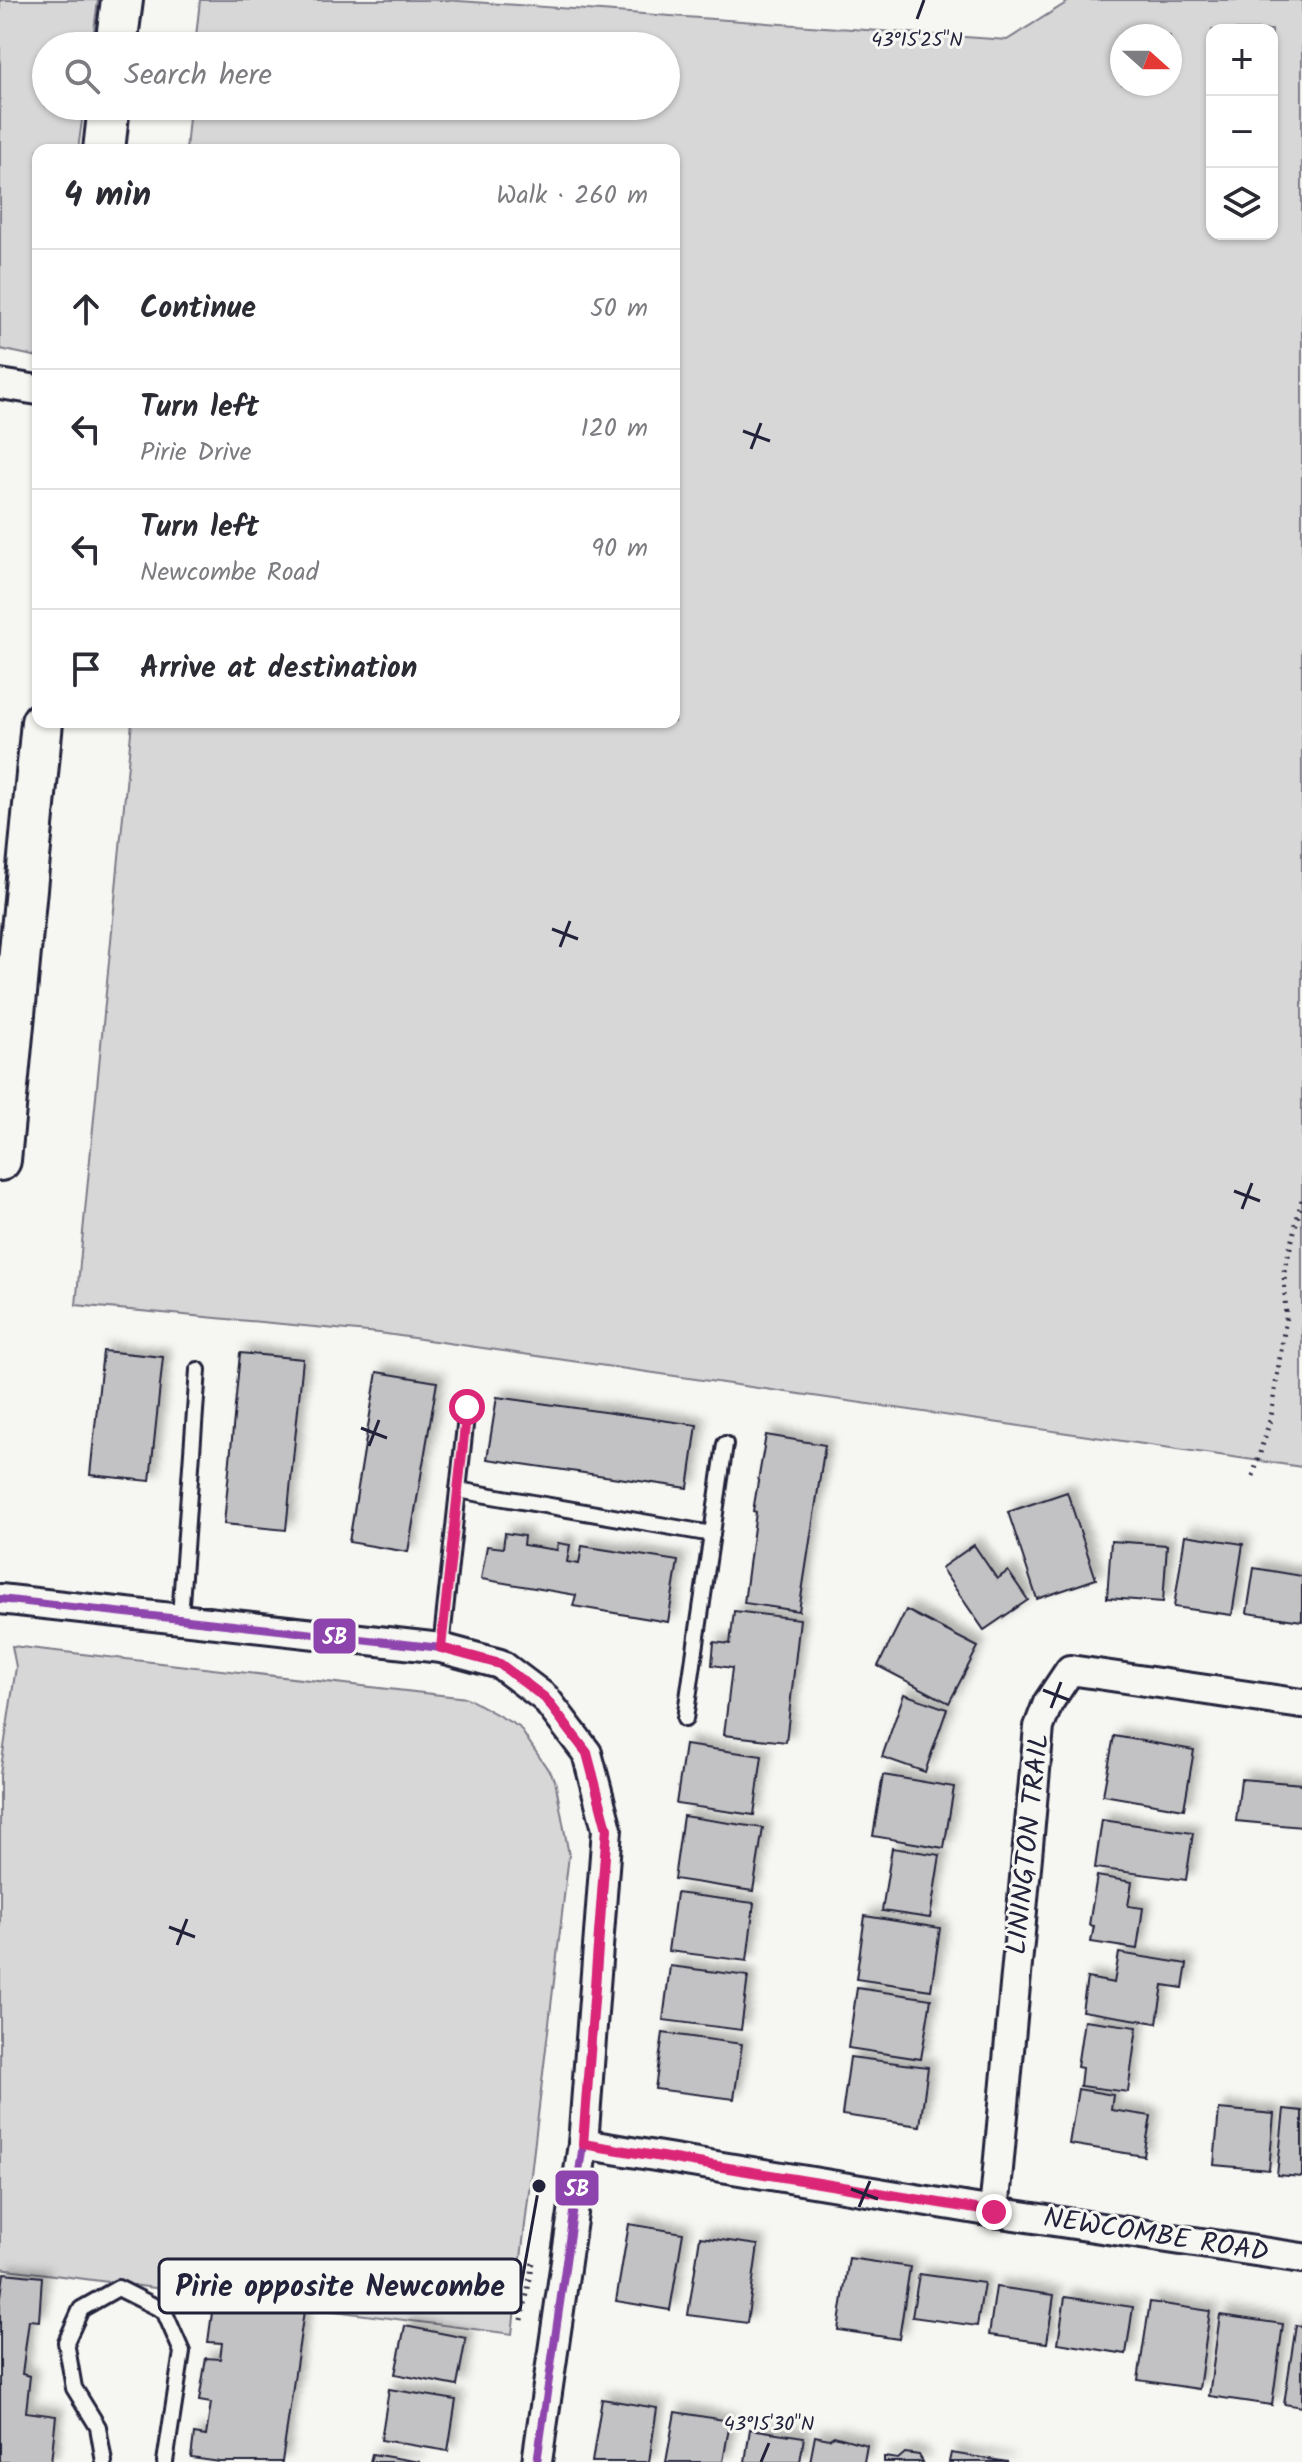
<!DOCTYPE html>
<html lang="en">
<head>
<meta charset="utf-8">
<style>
	:root { --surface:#fff; --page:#f7f7f7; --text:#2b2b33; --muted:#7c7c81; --line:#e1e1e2 }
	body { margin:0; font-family:Kalam,sans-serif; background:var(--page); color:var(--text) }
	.controls { position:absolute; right:24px; top:24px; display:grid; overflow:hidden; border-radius:16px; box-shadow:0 2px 6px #0004 }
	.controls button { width:72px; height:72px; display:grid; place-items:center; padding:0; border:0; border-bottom:2px solid var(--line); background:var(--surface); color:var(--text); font:40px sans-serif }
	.compass { position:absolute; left:1110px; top:24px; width:72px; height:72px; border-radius:50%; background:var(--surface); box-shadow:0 2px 6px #0004; rotate:111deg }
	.stop { position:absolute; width:24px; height:24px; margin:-18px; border:6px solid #db2777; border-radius:50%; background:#fff }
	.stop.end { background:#db2777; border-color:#fff; box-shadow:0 2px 8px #0008 }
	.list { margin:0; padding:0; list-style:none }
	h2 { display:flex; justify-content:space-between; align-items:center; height:104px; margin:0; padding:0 32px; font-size:34px }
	h2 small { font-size:26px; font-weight:400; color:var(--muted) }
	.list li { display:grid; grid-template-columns:52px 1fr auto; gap:24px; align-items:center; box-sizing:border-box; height:120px; padding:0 32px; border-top:2px solid var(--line) }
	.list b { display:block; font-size:30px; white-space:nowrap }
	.list p { margin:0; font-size:26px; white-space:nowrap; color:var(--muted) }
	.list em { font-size:26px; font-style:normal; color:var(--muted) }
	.icon { flex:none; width:44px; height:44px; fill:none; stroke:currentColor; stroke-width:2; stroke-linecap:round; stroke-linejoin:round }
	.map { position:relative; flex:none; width:1302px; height:2462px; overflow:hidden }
	.search { position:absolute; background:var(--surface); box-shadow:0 2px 6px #0004; left:32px; top:32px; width:648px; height:88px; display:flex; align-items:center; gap:20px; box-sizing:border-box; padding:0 28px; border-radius:44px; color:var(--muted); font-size:30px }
	.panel { position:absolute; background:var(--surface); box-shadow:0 2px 6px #0004; left:32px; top:144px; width:648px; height:584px; border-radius:16px }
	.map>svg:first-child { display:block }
</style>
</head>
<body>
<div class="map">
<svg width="1302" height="2462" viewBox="0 0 1302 2462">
	<defs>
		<filter id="shadow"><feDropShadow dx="7" dy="-7" stdDeviation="4" flood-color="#0004"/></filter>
	</defs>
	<rect width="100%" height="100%" fill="#f6f6f2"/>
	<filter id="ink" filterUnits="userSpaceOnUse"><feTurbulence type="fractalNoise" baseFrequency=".0125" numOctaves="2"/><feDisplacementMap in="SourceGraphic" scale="16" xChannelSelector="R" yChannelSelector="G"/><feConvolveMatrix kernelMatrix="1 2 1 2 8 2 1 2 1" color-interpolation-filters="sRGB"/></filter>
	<g filter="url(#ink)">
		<g fill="#d7d7d7" stroke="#7c7c89" stroke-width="2" fill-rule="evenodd">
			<polygon points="0,0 98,0 92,46 46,46 46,106 84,106 78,150 38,150 38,357 0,349"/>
			<path d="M200,0h245l562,40 64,-40h231v1467l-923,-134 -303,-28 56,-583h542v-572h-488l4,-44h476v-60h-471zM1212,30h60v204h-60zM1170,36v48h-48v-48z"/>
			<polygon points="12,1646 467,1698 519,1727 555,1780 569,1855 512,2334 0,2268 0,1774 16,1667"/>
		</g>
		<g fill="#c2c2c4" stroke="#22223b" stroke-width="2" filter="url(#shadow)">
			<polygon points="103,1351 163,1357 150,1481 90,1475"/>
			<polygon points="240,1353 303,1359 286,1530 224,1524"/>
			<polygon points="377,1372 437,1382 408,1552 349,1542"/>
			<polygon points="497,1397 697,1425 688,1488 487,1459"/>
			<polygon points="766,1435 825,1445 799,1611 744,1603 756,1512 753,1511"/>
			<polygon points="1067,1492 1096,1579 1037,1599 1008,1512"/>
			<polygon points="505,1533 524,1536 523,1545 557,1550 558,1543 570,1545 567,1562 579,1564 582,1546 678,1561 668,1622 573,1606 576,1595 481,1579 487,1546 503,1548"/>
			<polygon points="1185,1535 1243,1544 1232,1615 1174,1607"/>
			<polygon points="1111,1541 1167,1545 1163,1602 1107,1598"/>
			<polygon points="974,1545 997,1579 1008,1571 1028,1600 984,1630 941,1568"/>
			<polygon points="1254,1568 1302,1576 1302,1621 1247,1613"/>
			<polygon points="906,1610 978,1647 949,1703 878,1666"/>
			<polygon points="734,1611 800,1619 786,1742 724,1735 732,1668 712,1665 714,1642 730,1644"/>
			<polygon points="904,1694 947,1709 925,1772 882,1757"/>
			<polygon points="1114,1736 1194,1750 1184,1809 1103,1795"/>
			<polygon points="685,1745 762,1756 754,1815 676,1804"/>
			<polygon points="883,1775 954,1787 944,1848 873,1836"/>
			<polygon points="1241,1779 1302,1784 1302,1827 1236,1821"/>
			<polygon points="683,1816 763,1828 753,1891 674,1879"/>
			<polygon points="1102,1820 1193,1833 1186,1880 1095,1868"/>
			<polygon points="892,1848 940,1855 930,1918 882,1911"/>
			<polygon points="1097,1876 1132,1882 1128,1906 1143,1908 1137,1949 1091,1942 1094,1926 1089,1925"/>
			<polygon points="676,1893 754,1903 747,1961 668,1951"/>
			<polygon points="865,1916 940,1928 931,1990 856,1979"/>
			<polygon points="1119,1953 1187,1964 1183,1988 1163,1985 1157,2023 1082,2011 1087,1978 1114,1983"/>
			<polygon points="670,1966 748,1976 741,2030 663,2020"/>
			<polygon points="857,1988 931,1999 921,2059 848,2048"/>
			<polygon points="1084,2020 1137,2027 1128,2092 1080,2086 1082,2068 1077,2067"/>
			<polygon points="663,2033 742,2044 734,2099 655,2089"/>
			<polygon points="850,2057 928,2067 920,2126 842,2115"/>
			<polygon points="1078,2089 1113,2095 1111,2110 1151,2116 1144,2156 1069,2144"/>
			<polygon points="1219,2109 1274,2114 1269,2170 1214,2165"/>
			<polygon points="1284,2109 1302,2111 1302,2177 1277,2175"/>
			<polygon points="629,2224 683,2233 670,2310 616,2301"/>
			<polygon points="700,2237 758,2245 747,2323 688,2315"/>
			<polygon points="849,2258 910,2267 899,2339 838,2330"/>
			<polygon points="4,2273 42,2277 39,2321 29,2320 22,2374 30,2376 26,2412 56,2416 51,2462 0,2462 0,2303"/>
			<polygon points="919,2274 984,2283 977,2326 912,2317"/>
			<polygon points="996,2287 1054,2295 1047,2343 989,2335"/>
			<polygon points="1065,2297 1133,2307 1126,2354 1058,2343"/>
			<polygon points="214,2298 304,2311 282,2462 220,2462 191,2458 194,2434 206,2436 211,2403 199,2401 206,2358 220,2359 222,2343 208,2342"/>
			<polygon points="1150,2302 1210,2311 1199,2389 1138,2380"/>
			<polygon points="1220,2315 1283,2324 1272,2405 1209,2396"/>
			<polygon points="1296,2325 1302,2326 1302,2407 1284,2404"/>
			<polygon points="405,2326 466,2338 457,2386 395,2374"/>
			<polygon points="389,2389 456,2400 448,2451 381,2440"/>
			<polygon points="602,2399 657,2408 649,2462 592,2462"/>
			<polygon points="675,2412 730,2421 723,2462 666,2462"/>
			<polygon points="750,2429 804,2437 800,2462 745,2462"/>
			<polygon points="815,2436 829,2439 834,2436 867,2445 864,2462 810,2462"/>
			<polygon points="905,2453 919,2455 923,2462 884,2462 884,2457 898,2459"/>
			<polygon points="951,2453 1008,2462 949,2462"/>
			<polygon points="372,2454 420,2462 370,2462"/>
		</g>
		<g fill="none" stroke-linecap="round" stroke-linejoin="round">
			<defs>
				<g id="lane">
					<polyline points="458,1490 712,1534"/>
					<polyline points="180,1617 198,1370"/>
					<polyline points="441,1648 467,1407"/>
					<polyline points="685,1719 725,1444"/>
					<polyline points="104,2462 98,2427 74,2388 66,2342 81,2309 118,2288 164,2311 182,2352 165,2462"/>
				</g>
				<g id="street">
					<polyline points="0,384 38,390"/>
					<polyline points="0,1599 441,1648 500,1664 545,1698 587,1753 607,1829 583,2144 537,2462"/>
					<polyline points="583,2144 994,2212 1302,2258"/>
					<polyline points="994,2212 1039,1727 1048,1703 1070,1670 1302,1704"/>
				</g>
				<g id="secondary">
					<polyline points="116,46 122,0"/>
					<polyline points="104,150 109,106"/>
					<polyline points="0,1160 42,722"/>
				</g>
			</defs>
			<use href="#lane" stroke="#22223b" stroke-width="20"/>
			<use href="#street" stroke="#22223b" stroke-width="34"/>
			<use href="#secondary" stroke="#22223b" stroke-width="46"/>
			<g stroke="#22223b" stroke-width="5" stroke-dasharray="2 6" stroke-linecap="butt">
				<polyline points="1253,1476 1271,1417 1286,1318 1284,1272 1302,1199"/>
				<polyline points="522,2320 533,2262"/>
			</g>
			<use href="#lane" stroke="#f6f6f2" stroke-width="14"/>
			<use href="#street" stroke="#f6f6f2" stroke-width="28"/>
			<use href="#secondary" stroke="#f6f6f2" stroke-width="40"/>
			<defs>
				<polyline id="bus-1" points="0,1599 441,1648 500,1664 545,1698 587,1753 607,1829 583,2144 537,2462"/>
			</defs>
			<use href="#bus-1" stroke="#f6f6f2" stroke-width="14"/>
			<use href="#bus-1" stroke="#8e44ad" stroke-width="8"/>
		</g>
	</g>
	<g fill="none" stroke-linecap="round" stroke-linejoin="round" filter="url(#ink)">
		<polyline stroke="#db2777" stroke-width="10" points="467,1407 441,1648 500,1664 545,1698 587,1753 607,1829 583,2144 994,2212"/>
	</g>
	<path fill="none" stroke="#22223b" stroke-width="3" d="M917,19l7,-19M743,431l27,10M751,449l10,-26M552,929l26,10M560,947l10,-26M1234,1191l26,10M1242,1209l10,-26M361,1428l26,10M369,1446l10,-26M1043,1690l26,10M1051,1708l10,-26M169,1927l26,10M177,1945l10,-26M851,2189l27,10M859,2207l11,-26M761,2462l8,-19"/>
	<g text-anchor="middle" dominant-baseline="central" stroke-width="6" stroke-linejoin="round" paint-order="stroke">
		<g font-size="28" fill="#22223b" stroke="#f6f6f2">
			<text transform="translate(1029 1844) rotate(-84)">LININGTON TRAIL</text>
			<text transform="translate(1156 2236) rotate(9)">NEWCOMBE ROAD</text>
		</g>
	</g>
	<g font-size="20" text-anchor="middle" fill="#22223b" stroke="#f6f6f2" stroke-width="6" stroke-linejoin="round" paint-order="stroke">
		<text x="917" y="46">43°15'25"N</text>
		<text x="769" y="2430">43°15'30"N</text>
	</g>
	<path fill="none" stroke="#22223b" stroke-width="3" d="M539 2186L521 2286"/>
	<circle fill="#22223b" stroke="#f6f6f2" stroke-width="3" cx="539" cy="2186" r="8"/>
	<rect fill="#f6f6f2" stroke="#22223b" stroke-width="3" x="159" y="2259" width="362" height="54" rx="8"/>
	<g font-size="30" text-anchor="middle" font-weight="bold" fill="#22223b">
		<text x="340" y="2296">Pirie opposite Newcombe</text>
	</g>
	<g stroke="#f6f6f2" stroke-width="3">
		<rect x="312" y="1617" width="45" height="38" rx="8" fill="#8e44ad"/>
		<rect x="554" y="2169" width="46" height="38" rx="8" fill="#8e44ad"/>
	</g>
	<g font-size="22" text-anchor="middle" font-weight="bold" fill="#fff">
		<text x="335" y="1644">5B</text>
		<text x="577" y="2196">5B</text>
	</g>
</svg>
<div class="controls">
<button>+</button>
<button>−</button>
<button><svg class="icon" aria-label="layers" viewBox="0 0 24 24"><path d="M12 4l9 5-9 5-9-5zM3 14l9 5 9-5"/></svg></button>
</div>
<svg class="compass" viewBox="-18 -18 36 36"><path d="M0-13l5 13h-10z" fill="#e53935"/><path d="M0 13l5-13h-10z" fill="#7c7c81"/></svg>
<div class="stop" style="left:467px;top:1407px"></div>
<div class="stop end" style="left:994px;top:2212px"></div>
<div class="search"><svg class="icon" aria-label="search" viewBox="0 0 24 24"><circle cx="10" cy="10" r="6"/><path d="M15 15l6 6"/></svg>Search here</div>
<section class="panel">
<h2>4 min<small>Walk · 260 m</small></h2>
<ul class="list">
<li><svg class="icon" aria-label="ahead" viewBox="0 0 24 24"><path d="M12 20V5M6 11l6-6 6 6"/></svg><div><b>Continue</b></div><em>50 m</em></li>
<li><svg class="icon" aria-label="left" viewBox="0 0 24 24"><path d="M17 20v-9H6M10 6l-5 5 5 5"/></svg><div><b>Turn left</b><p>Pirie Drive</p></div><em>120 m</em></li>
<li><svg class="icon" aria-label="left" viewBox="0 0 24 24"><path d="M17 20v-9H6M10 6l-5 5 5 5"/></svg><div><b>Turn left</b><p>Newcombe Road</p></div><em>90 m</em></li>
<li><svg class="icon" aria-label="arrive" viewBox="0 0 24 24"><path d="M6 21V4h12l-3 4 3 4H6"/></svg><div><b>Arrive at destination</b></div></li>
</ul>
</section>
</div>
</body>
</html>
